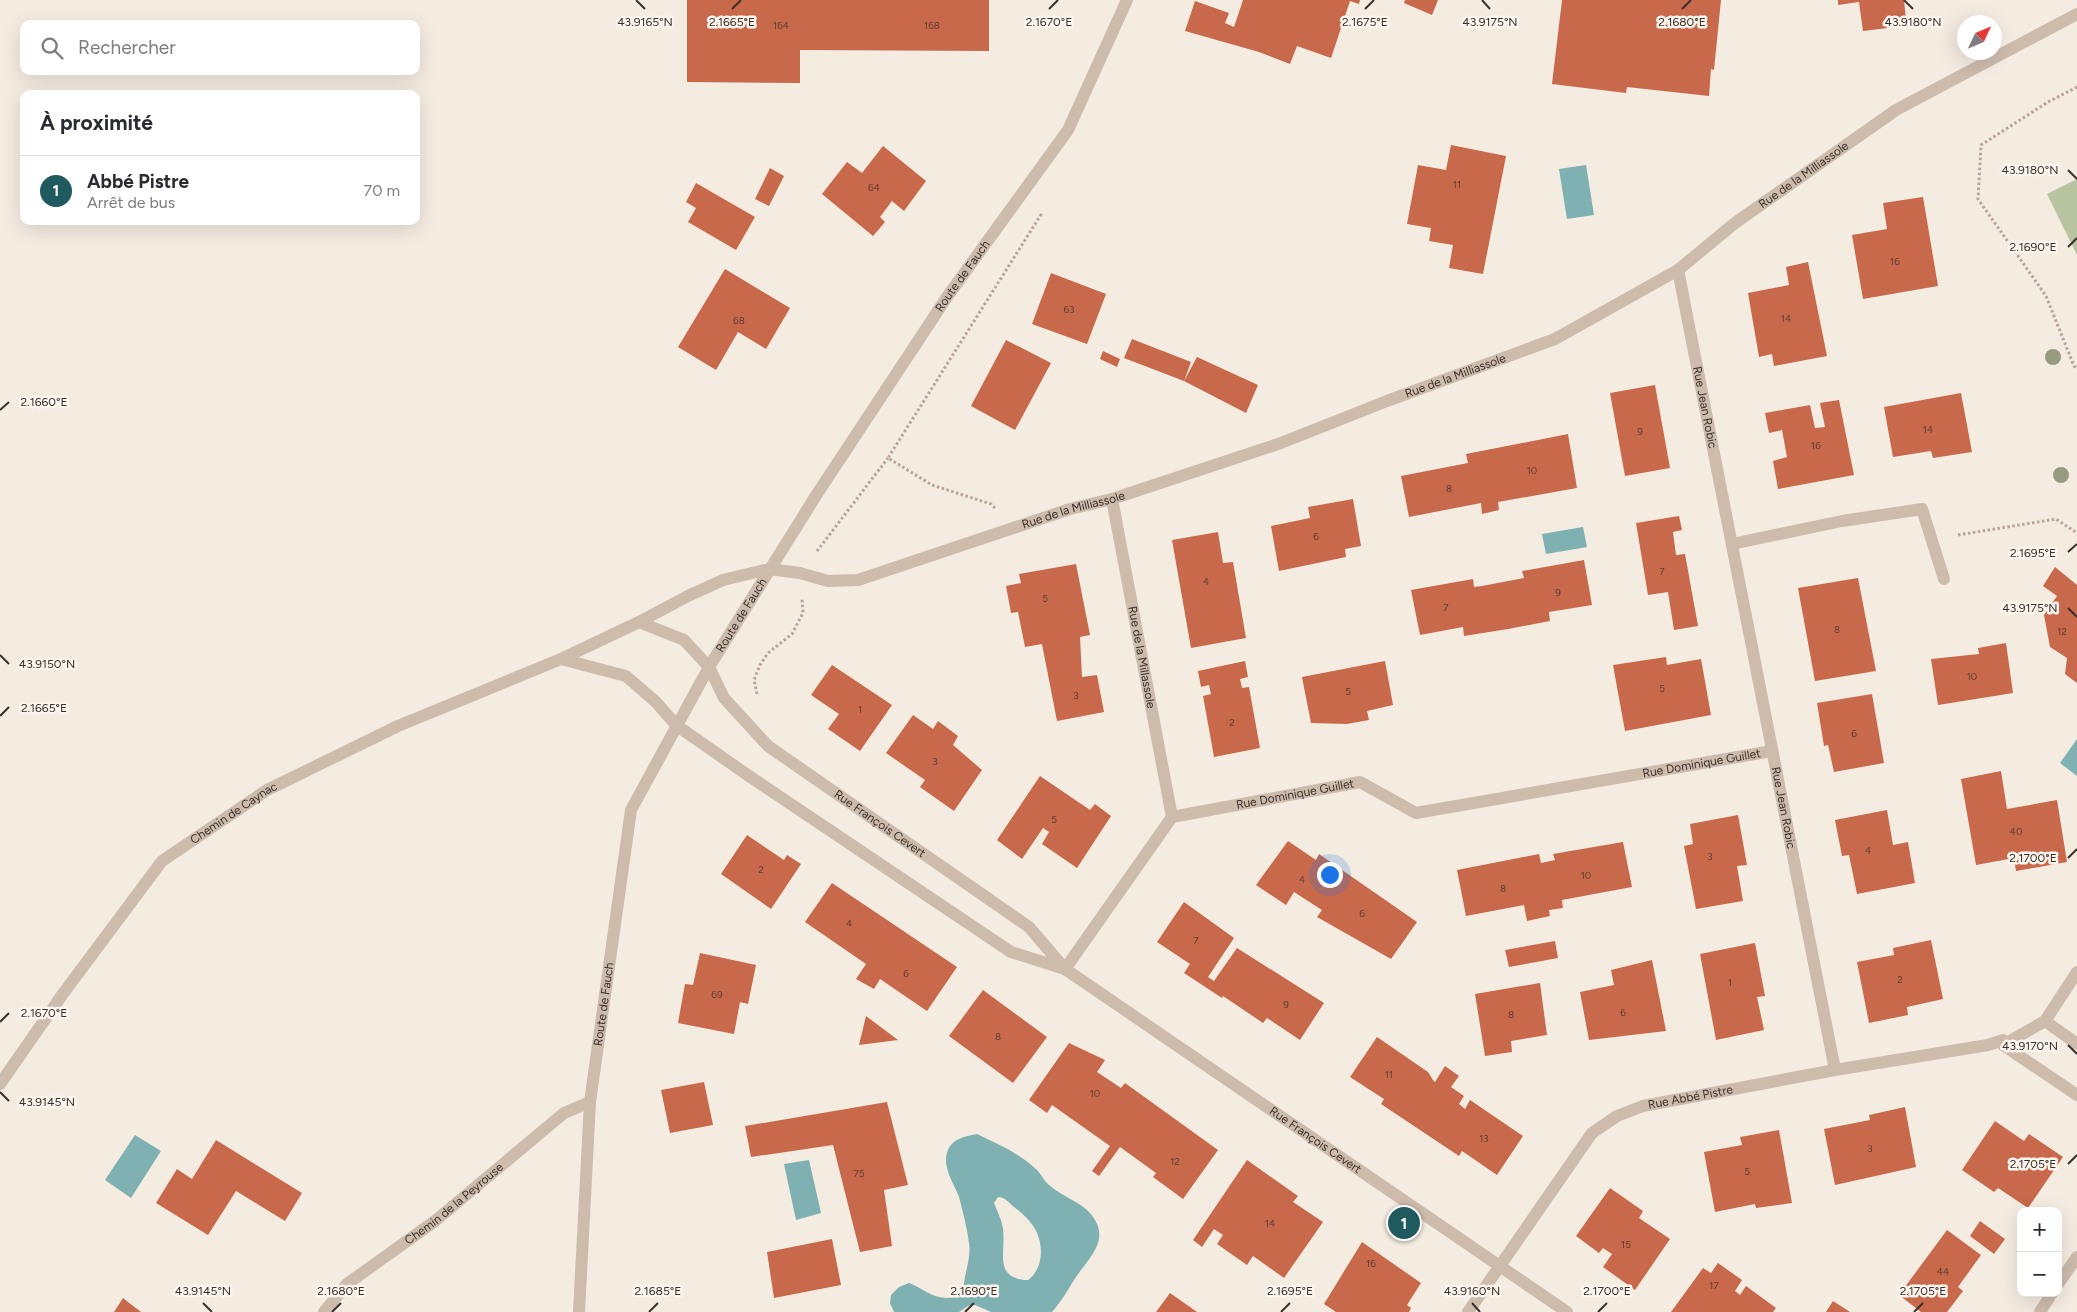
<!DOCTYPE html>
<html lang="fr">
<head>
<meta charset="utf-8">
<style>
	:root { --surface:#fff; --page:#f2f2f3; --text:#2b2b33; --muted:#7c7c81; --line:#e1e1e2; --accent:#1f5a5e }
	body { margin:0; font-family:Figtree,sans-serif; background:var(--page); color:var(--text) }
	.controls { position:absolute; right:15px; bottom:15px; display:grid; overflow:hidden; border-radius:10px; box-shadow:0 5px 20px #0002 }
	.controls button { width:45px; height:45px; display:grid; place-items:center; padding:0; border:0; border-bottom:1px solid var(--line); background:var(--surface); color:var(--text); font:25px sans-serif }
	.compass { position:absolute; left:1957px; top:15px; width:45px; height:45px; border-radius:50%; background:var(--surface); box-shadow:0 5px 20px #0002; rotate:46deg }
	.you { position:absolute; left:1329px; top:874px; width:18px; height:18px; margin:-12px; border:4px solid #fff; border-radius:50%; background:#1a73e8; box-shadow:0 0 0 8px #1a73e833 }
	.badge { display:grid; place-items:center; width:32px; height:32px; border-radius:50%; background:var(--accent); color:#fff; font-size:16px; font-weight:700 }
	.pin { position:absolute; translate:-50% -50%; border:2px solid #fff; box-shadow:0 1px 5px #0006 }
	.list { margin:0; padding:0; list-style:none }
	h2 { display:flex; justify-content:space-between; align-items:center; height:65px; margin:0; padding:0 20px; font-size:21px }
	h2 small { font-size:16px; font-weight:400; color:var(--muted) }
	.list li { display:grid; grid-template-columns:32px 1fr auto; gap:15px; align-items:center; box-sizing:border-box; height:70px; padding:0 20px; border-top:1px solid var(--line) }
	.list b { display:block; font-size:19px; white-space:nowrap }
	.list p { margin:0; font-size:16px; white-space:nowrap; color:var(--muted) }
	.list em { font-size:16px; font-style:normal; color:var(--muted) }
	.icon { flex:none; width:28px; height:28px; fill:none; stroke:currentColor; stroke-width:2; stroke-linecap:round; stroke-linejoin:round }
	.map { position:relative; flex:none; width:2077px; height:1312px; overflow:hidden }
	.search { position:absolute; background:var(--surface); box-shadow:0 5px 20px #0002; left:20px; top:20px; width:400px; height:55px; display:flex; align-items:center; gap:12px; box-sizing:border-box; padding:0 18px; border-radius:10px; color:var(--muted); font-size:19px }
	.panel { position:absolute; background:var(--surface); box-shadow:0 5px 20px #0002; left:20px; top:90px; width:400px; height:135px; border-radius:10px }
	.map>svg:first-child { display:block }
</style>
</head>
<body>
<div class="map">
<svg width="2077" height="1312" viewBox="0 0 2077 1312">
	<rect width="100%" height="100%" fill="#f4ebe1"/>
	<polygon fill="#b8c4a0" points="2077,179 2077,255 2047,194"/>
	<g fill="#7fb0b2" fill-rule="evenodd">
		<polygon points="1586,165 1594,215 1567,219 1559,169"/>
		<polygon points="1583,527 1587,547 1546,554 1542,534"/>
		<polygon points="2077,739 2077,776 2060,763"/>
		<path d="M977,1134c21,10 44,20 60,36 4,4 7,11 12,15 12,11 30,16 41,28 22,26 0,43 -14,64 -8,12 -14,24 -24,35h-61l-16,-7 -7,1 -9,6h-65l-4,-9 1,-8 8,-8 10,-4c14,5 22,15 38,15 12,0 17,-11 18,-21 2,-10 6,-24 4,-34 -2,-15 -6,-31 -10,-46 -5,-14 -18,-31 -11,-47 5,-12 19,-14 29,-16zM998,1197c7,0 11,6 16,10 9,7 19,16 23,26 7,16 5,37 -9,47 -35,-1 -22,-28 -25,-51 -1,-9 -6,-18 -9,-26z"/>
		<polygon points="135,1135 161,1151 131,1198 105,1180"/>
		<polygon points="809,1160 821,1213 796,1220 784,1164"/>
	</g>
	<g fill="#c8694b">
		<polygon points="687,0 989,0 989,51 800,50 800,83 687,82"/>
		<polygon points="1243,0 1360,0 1359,4 1350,1 1331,58 1297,46 1290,64 1259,52 1185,31 1195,1 1229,13 1225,23 1234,27"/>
		<polygon points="1405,0 1438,0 1432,15 1404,3"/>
		<polygon points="1562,0 1721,0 1714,70 1711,69 1709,96 1627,87 1626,93 1552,84"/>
		<polygon points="1838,0 1904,0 1906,20 1895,21 1896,27 1863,31 1859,2 1838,5"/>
		<polygon points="1451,145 1506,156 1483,274 1449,268 1453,245 1429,241 1431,228 1407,224 1418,165 1446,170"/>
		<polygon points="883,146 926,181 904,211 892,201 880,217 885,222 873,236 822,194 847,162 862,173"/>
		<polygon points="770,168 784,176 769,206 755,199"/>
		<polygon points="696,183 755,217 736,250 688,222 696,208 686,202"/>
		<polygon points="1923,197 1938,286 1863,299 1852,235 1887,229 1883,203"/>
		<polygon points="1808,262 1827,356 1774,366 1772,354 1759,357 1748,293 1789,285 1786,267"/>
		<polygon points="725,269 790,308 766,349 738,332 716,370 678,347"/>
		<polygon points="1051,273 1106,294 1087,344 1032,324"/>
		<polygon points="1132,339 1191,362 1184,381 1124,358"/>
		<polygon points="1006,340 1051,363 1015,430 971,406"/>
		<polygon points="1103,351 1120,359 1117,367 1100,359"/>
		<polygon points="1197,357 1258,385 1246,413 1184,381"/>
		<polygon points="1655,385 1670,468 1625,476 1610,393"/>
		<polygon points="1961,393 1972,452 1933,458 1931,451 1893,457 1884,407"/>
		<polygon points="1839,400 1854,475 1778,489 1773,461 1787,457 1782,430 1769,433 1765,413 1810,405 1815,428 1825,427 1820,403"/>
		<polygon points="1568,434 1577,488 1498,502 1499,510 1482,514 1481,503 1409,517 1401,476 1468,463 1466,454"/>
		<polygon points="1353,499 1361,546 1345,549 1346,557 1279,571 1271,526 1310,518 1308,507"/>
		<polygon points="1679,516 1682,530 1673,532 1676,555 1685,554 1698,626 1674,630 1668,592 1648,595 1636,523"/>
		<polygon points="1218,532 1223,563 1233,562 1246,638 1191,648 1172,540"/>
		<polygon points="1584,560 1592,605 1549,612 1550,621 1508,629 1464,636 1463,627 1420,635 1411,590 1473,579 1474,587 1482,586 1524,578 1522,571"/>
		<polygon points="1076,564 1090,635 1080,637 1082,677 1097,675 1104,712 1057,721 1042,644 1025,647 1018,612 1011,613 1006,586 1021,583 1019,574"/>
		<polygon points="2055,567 2077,585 2077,683 2065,674 2067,658 2050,647 2044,615 2057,596 2043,586"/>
		<polygon points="1858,578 1876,671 1815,681 1798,588"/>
		<polygon points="2006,643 2013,693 1938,705 1931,659 1979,654 1978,648"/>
		<polygon points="1666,657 1667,665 1701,659 1711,715 1625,731 1613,665"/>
		<polygon points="1245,661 1248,677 1240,679 1242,688 1249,687 1260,748 1214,757 1203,696 1211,694 1209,685 1201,687 1198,671"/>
		<polygon points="1385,661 1393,705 1367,711 1369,720 1347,724 1311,723 1302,677"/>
		<polygon points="832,665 892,705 860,751 828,729 839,714 811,695"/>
		<polygon points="1872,694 1884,763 1834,772 1828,745 1824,746 1817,703"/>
		<polygon points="913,715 933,729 938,721 958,736 953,745 982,770 954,811 920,787 925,780 886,753"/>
		<polygon points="2001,771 2007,809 2057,800 2067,862 2016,871 2014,858 1976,865 1961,779"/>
		<polygon points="1040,776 1090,810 1095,804 1111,816 1077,868 1042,844 1049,832 1043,828 1022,859 997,840"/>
		<polygon points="1887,810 1893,845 1908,842 1915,883 1857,894 1849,855 1842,856 1835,820"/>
		<polygon points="1738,815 1747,865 1737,866 1743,901 1696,909 1684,846 1693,844 1690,824"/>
		<polygon points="747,835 784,860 787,855 801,864 771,909 721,874"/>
		<polygon points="1288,841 1316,860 1319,854 1417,922 1391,959 1317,917 1322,910 1294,892 1286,905 1256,885"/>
		<polygon points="1623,842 1632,887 1562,900 1563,908 1549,910 1550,916 1527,921 1524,905 1466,916 1457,870 1539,854 1541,863 1555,860 1553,854"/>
		<polygon points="832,883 957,967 927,1011 880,979 874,989 856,979 866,964 805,922"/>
		<polygon points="1184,902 1234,938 1208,977 1214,981 1237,948 1324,1003 1300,1040 1267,1018 1263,1023 1223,996 1222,998 1184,973 1190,964 1157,942"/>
		<polygon points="1931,940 1943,999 1907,1007 1908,1015 1869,1023 1857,962 1894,955 1893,948"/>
		<polygon points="1555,941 1558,958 1509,967 1505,950"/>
		<polygon points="1755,943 1765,996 1757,997 1764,1030 1716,1040 1700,954"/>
		<polygon points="700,953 756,965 748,1004 740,1002 734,1034 678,1023 685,984 693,985"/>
		<polygon points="1652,960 1666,1031 1589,1040 1580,992 1614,985 1611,970"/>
		<polygon points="1540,983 1547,1035 1511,1041 1512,1052 1485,1056 1475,994"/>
		<polygon points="983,990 1047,1037 1013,1083 949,1036"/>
		<polygon points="866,1016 898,1040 859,1045"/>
		<polygon points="1377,1037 1428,1072 1433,1080 1435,1082 1445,1066 1459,1076 1451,1087 1464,1096 1459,1104 1465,1109 1470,1100 1523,1136 1497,1175 1462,1151 1459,1156 1381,1104 1384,1099 1350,1077"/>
		<polygon points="1069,1043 1105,1060 1097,1072 1121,1088 1125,1083 1218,1150 1183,1199 1153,1177 1156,1173 1120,1147 1099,1176 1092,1171 1110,1146 1052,1105 1047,1113 1029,1100"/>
		<polygon points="704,1082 713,1125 670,1133 661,1090"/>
		<polygon points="887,1102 908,1185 884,1190 892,1246 860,1252 833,1145 751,1157 745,1126"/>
		<polygon points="1905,1107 1916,1167 1835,1185 1824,1129 1870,1120 1869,1115"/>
		<polygon points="1995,1121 2024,1141 2029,1134 2063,1157 2028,1208 1998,1188 1994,1192 1962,1170"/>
		<polygon points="1779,1130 1792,1203 1756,1208 1755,1204 1715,1212 1704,1152 1742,1145 1740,1137"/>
		<polygon points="216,1140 302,1193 285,1221 236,1191 208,1235 156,1203 177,1169 192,1179"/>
		<polygon points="1247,1160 1298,1196 1293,1202 1323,1222 1284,1278 1253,1256 1247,1265 1217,1244 1223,1235 1214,1229 1202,1247 1193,1240"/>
		<polygon points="1610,1188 1643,1211 1639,1218 1670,1239 1635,1290 1603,1267 1612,1254 1603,1248 1599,1253 1576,1236"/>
		<polygon points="1980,1221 2005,1239 1994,1254 1970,1236"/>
		<polygon points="1947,1230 1981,1255 1958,1287 1963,1291 1947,1312 1921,1312 1899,1295"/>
		<polygon points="832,1239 841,1285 774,1298 767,1252"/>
		<polygon points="1362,1242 1421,1283 1407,1305 1411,1308 1409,1312 1336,1312 1324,1304"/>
		<polygon points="1718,1263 1742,1280 1735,1291 1740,1295 1746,1286 1776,1308 1773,1312 1671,1312 1703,1268 1711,1273"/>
		<polygon points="1170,1293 1180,1300 1197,1312 1156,1312"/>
		<polygon points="123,1298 128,1302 141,1312 114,1312"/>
		<polygon points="1833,1301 1850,1312 1826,1312"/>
	</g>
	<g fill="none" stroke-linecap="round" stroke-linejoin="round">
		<g stroke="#b9a596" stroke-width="3" stroke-dasharray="2.5 2.5" stroke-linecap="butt">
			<polyline points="2077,87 2048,102 1981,145 1978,199 2046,296 2074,366 2077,368"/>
			<polyline points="995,508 991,504 932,485 888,458 1042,213"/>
			<polyline points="1958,535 2056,519 2077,533"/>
			<polyline points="817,551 888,458"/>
			<polyline points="757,694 754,680 760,665 768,653 792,634 803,613 802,599"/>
		</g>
		<g stroke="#cdbbac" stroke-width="12">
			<path id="s1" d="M1678,270l157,800"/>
			<path id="s2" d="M1112,499l60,318"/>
			<polyline points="1732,544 1842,521 1922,509 1944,579"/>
			<path id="s3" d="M639,622l45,18 25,27 15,31 44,48 261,181 36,42 502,343"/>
			<polyline points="561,659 626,676 656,702 676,725 749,776 1011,952 1065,969"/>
			<path id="s4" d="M1065,969l107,-152 188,-35 56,31 356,-62"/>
			<polyline points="2045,1021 2077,1044"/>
			<polyline points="2003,1045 2077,1095"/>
			<path id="s5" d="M0,1084l62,-89 100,-134 105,-71 131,-64 163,-67 78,-37 49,-26 35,-16 46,-11 31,4 28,8 30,-1 212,-71 42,-10 169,-56 106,-42 168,-62 123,-69 57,-47 161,-113 181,-96"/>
			<polyline points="2058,1284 2077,1257"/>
			<path id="s6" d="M324,1312l23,-28 88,-63 129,-108 26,-11"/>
			<path id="s7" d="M579,1312l11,-210 41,-292 78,-143 108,-173 130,-197 121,-167 59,-130"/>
			<path id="s8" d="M1468,1312l124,-179 25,-17 26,-10 192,-36 153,-25 15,-5v5l42,-24 32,-49"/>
			<polyline points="2040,1312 2052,1293"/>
		</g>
	</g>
	<g fill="#969b7f">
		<circle cx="2053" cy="357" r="8"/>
		<circle cx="2061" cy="475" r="8"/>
	</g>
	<path fill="none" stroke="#3b302b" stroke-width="2" d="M636,0l9,9M1482,0l8,9M1904,0l9,9M732,9l9,-9M1049,9l9,-9M1365,9l9,-9M1682,9l9,-9M2068,170l9,9M2068,247l9,-9M0,410l9,-8M2068,552l9,-8M2068,608l9,9M0,655l9,9M0,716l9,-9M2068,858l9,-9M0,1022l9,-9M2068,1045l9,9M0,1092l9,9M2068,1164l9,-9M203,1303l9,9M1472,1303l8,9M332,1312l9,-9M649,1312l9,-9M965,1312l9,-9M1281,1312l9,-9M1598,1312l9,-9M1914,1312l9,-9"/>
	<g text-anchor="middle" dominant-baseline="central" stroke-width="5" stroke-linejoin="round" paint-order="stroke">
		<g font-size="10" fill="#5e3e33">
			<text x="781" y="25">164</text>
			<text x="932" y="25">168</text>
			<text x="1457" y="184">11</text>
			<text x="874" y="187">64</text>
			<text x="1895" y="261">16</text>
			<text x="1069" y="309">63</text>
			<text x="1786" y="318">14</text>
			<text x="739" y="320">68</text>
			<text x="1928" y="429">14</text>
			<text x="1640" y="431">9</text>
			<text x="1816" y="445">16</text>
			<text x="1532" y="470">10</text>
			<text x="1449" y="488">8</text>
			<text x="1316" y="536">6</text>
			<text x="1662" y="571">7</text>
			<text x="1206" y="581">4</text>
			<text x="1558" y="592">9</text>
			<text x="1045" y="598">5</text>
			<text x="1446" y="607">7</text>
			<text x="1837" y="629">8</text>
			<text x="2062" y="631">12</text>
			<text x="1972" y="676">10</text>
			<text x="1662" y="688">5</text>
			<text x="1348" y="691">5</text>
			<text x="1076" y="695">3</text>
			<text x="860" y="709">1</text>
			<text x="1232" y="722">2</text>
			<text x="1854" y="733">6</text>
			<text x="935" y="761">3</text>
			<text x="1054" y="819">5</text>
			<text x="2016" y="831">40</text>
			<text x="1868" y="850">4</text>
			<text x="1710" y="856">3</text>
			<text x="761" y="869">2</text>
			<text x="1586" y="875">10</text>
			<text x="1302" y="879">4</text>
			<text x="1503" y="888">8</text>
			<text x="1362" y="913">6</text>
			<text x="849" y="923">4</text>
			<text x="1196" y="940">7</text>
			<text x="906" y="973">6</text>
			<text x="1900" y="979">2</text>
			<text x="1730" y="982">1</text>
			<text x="717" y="994">69</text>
			<text x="1286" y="1004">9</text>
			<text x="1623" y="1012">6</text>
			<text x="1511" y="1014">8</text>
			<text x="998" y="1036">8</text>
			<text x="1389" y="1074">11</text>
			<text x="1095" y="1093">10</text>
			<text x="1484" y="1138">13</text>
			<text x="1870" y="1148">3</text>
			<text x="1175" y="1161">12</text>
			<text x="1747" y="1171">5</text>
			<text x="859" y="1173">75</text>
			<text x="1270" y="1223">14</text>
			<text x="1626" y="1244">15</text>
			<text x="1371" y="1263">16</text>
			<text x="1943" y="1271">44</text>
			<text x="1714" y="1285">17</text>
		</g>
		<g font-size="12" fill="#3b302b" stroke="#fbf5ee">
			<text stroke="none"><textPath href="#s5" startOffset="2079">Rue de la Milliassole</textPath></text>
			<text stroke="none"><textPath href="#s7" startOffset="1134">Route de Fauch</textPath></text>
			<text stroke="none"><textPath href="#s5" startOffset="1674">Rue de la Milliassole</textPath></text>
			<text stroke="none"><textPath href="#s1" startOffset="140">Rue Jean Robic</textPath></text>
			<text stroke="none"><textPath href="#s5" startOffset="1269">Rue de la Milliassole</textPath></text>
			<text stroke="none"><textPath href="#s7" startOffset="729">Route de Fauch</textPath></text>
			<text stroke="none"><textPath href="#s2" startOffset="161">Rue de la Millassole</textPath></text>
			<text stroke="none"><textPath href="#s4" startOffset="731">Rue Dominique Guillet</textPath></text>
			<text stroke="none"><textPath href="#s4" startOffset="311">Rue Dominique Guillet</textPath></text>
			<text stroke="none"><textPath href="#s1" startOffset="548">Rue Jean Robic</textPath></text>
			<text stroke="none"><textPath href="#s5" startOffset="362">Chemin de Caynac</textPath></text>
			<text stroke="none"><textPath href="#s3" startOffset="321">Rue François Cevert</textPath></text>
			<text stroke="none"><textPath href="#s7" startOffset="309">Route de Fauch</textPath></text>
			<text stroke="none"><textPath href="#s8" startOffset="324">Rue Abbé Pistre</textPath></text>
			<text stroke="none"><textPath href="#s3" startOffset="861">Rue François Cevert</textPath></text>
			<text stroke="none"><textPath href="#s6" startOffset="170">Chemin de la Peyrouse</textPath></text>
		</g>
	</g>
	<g font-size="12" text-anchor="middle" fill="#3b302b" stroke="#fbf5ee" stroke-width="5" stroke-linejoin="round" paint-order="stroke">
		<text x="732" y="26">2.1665°E</text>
		<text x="1049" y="26">2.1670°E</text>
		<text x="1365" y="26">2.1675°E</text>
		<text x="1682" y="26">2.1680°E</text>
		<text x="1490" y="26">43.9175°N</text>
		<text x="1913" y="26">43.9180°N</text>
		<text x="645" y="26">43.9165°N</text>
		<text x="2030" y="174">43.9180°N</text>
		<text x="2033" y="251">2.1690°E</text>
		<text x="44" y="406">2.1660°E</text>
		<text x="2033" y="557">2.1695°E</text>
		<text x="2030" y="612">43.9175°N</text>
		<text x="47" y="668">43.9150°N</text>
		<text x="44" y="712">2.1665°E</text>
		<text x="2033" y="862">2.1700°E</text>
		<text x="44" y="1017">2.1670°E</text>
		<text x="2030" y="1050">43.9170°N</text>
		<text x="47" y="1106">43.9145°N</text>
		<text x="2033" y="1168">2.1705°E</text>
		<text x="203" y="1295">43.9145°N</text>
		<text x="1472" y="1295">43.9160°N</text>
		<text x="341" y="1295">2.1680°E</text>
		<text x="658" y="1295">2.1685°E</text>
		<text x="974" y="1295">2.1690°E</text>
		<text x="1290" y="1295">2.1695°E</text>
		<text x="1607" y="1295">2.1700°E</text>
		<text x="1923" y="1295">2.1705°E</text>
	</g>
</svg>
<div class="controls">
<button>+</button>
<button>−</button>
</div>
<svg class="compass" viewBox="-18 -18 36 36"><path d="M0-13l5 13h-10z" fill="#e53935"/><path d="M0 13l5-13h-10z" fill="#7c7c81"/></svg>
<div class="you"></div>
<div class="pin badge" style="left:1404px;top:1223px">1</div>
<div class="search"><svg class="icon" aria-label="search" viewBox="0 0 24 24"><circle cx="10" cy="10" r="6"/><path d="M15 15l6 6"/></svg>Rechercher</div>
<section class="panel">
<h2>À proximité<small></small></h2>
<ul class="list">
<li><span class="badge">1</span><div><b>Abbé Pistre</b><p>Arrêt de bus</p></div><em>70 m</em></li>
</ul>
</section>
</div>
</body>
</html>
